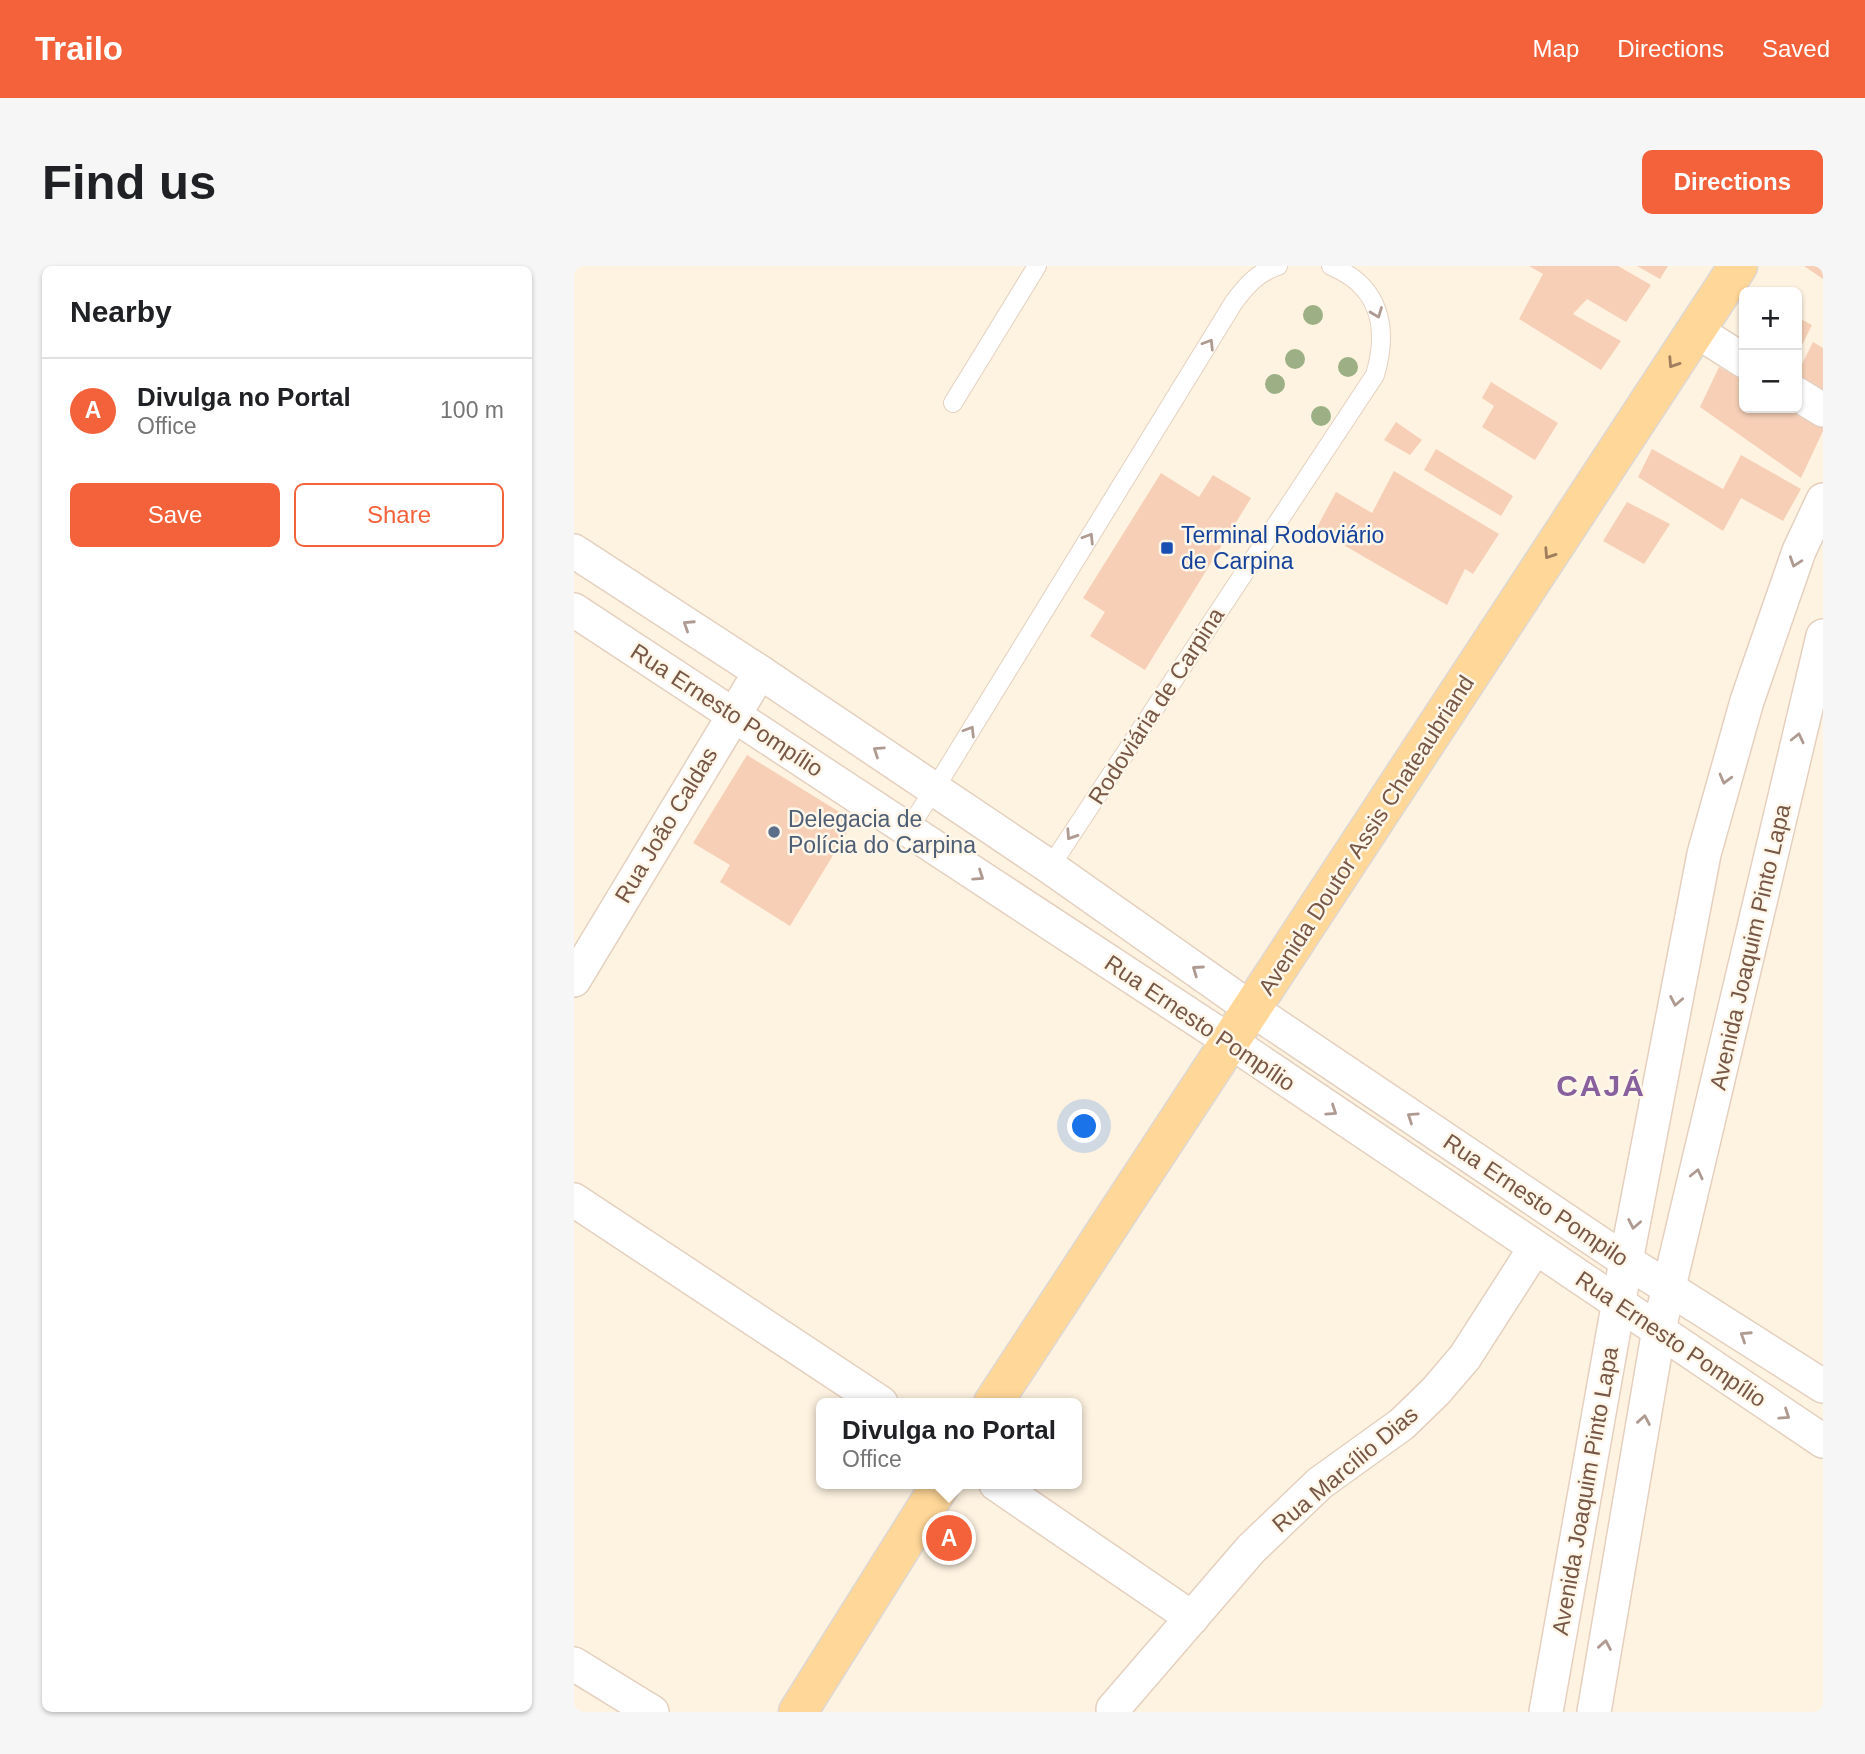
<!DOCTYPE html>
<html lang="en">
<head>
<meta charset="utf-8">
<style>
	:root { --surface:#fff; --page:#f6f6f6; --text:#202124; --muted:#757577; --line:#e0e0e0; --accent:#f4623b }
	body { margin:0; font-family:Arial,sans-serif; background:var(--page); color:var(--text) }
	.controls { position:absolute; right:21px; top:21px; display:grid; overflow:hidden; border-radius:10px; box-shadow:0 2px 5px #0004 }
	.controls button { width:63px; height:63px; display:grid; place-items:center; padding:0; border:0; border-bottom:2px solid var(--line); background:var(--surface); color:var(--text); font:35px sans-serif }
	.you { position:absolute; left:511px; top:861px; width:24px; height:24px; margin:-18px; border:5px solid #fff; border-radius:50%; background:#1a73e8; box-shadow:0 0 0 10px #1a73e833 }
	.badge { display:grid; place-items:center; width:46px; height:46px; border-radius:50%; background:var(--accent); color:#fff; font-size:23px; font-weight:700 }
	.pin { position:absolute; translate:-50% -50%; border:4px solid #fff; box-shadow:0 2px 7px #0006 }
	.popup { position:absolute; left:242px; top:1132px; width:266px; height:91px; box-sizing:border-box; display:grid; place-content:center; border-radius:10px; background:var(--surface); filter:drop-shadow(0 2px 5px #0005); font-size:23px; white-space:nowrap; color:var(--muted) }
	.popup b { font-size:26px; color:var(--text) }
	.popup::after { content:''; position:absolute; left:50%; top:100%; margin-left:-14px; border:14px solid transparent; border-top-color:var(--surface) }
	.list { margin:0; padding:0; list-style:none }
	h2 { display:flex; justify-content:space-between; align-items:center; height:91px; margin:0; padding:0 28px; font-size:30px }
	h2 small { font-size:23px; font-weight:400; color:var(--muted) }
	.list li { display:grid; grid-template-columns:46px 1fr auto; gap:21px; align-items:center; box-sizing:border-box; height:105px; padding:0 28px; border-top:2px solid var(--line) }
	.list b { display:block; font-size:26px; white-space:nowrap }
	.list p { margin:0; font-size:23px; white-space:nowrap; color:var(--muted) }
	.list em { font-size:23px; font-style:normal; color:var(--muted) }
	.actions { display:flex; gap:14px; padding:21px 28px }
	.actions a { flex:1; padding:16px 0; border:2px solid var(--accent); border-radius:10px; text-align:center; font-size:24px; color:var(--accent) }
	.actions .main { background:var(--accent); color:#fff }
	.map { position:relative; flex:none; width:1249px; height:1446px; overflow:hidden; border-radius:10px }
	header { display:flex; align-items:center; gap:42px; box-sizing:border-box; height:98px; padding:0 35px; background:var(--accent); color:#fff }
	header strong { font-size:33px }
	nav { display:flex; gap:38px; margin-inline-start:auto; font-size:24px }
	.intro { display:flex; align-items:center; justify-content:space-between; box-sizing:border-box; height:168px; padding:0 42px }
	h1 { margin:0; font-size:49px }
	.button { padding:18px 32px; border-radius:10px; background:var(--accent); color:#fff; font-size:24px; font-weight:700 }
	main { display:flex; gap:42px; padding:0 42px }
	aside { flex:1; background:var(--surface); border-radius:10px; box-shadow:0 2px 5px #0004 }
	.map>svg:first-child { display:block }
</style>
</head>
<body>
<header>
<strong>Trailo</strong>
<nav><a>Map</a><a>Directions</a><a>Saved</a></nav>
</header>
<div class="intro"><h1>Find us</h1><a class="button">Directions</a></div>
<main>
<aside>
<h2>Nearby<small></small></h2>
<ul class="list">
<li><span class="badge">A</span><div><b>Divulga no Portal</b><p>Office</p></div><em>100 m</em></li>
</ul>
<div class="actions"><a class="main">Save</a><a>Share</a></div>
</aside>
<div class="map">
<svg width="1249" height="1446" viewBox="0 0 1249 1446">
	<rect width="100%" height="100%" fill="#fef3e1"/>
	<g fill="#f6cfb6">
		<polygon points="955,0 1044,0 1077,19 1052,56 1013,33 999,48 1047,75 1027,104 945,53 969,8"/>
		<polygon points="1063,0 1094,0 1086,13"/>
		<polygon points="1230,0 1249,0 1249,13"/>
		<polygon points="1223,51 1238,59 1225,85 1223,84"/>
		<polygon points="1239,76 1249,82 1249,135 1223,125 1223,108"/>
		<polygon points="1145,101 1170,115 1170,142 1217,142 1249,160 1249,165 1227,212 1126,141"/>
		<polygon points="917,116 984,157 961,194 908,161 920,140 908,132"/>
		<polygon points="822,156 848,174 836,189 810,174"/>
		<polygon points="862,183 939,230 927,250 850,204"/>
		<polygon points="1078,183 1149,223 1167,189 1227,223 1209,255 1167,232 1149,265 1064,211"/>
		<polygon points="820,205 925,268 899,308 891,303 873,339 742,263 762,226 798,247"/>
		<polygon points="587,207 625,231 639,209 677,232 571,404 516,370 531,346 509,332"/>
		<polygon points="1053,236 1096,258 1070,298 1029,275"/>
		<polygon points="173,489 280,555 216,660 146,616 156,599 119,577"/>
	</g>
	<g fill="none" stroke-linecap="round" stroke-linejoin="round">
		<defs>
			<g id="service">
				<polyline points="379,137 463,0"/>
				<path d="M334,563l26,-39 300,-488c12,-16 24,-30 44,-36"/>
				<path d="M476,601l325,-492c14,-47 5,-89 -44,-109"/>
			</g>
			<g id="minor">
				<polyline points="1121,64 1170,95"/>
				<polyline points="1223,128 1249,144"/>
				<polyline points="0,285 186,406 476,601 679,744 1052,995 1249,1120"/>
				<polyline points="0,344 657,776 1249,1175"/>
				<polyline points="0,714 186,406"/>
				<polyline points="0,934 307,1137"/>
				<polyline points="422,1218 618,1352"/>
				<polyline points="0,1398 78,1446"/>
				<polyline points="539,1443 677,1283 746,1217 828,1158 862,1125 891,1091 961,982"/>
				<polyline points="972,1446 1052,995 1130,588 1173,435 1225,285 1249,234"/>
				<polyline points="1020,1446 1085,1063 1249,370"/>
			</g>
			<g id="primary">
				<polyline points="419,1137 1164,0"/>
				<polyline points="224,1446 367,1218"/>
			</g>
		</defs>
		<use href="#service" stroke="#e5d0bf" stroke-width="20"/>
		<use href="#minor" stroke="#e5d0bf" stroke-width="36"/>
		<use href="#primary" stroke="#dfd7d3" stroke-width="41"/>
		<use href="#service" stroke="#fff" stroke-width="18"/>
		<use href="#minor" stroke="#fff" stroke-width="33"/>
		<use href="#primary" stroke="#ffd798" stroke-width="38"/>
	</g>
	<g fill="#9db085">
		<circle cx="739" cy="49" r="10"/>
		<circle cx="721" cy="93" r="10"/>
		<circle cx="774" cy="101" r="10"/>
		<circle cx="701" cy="118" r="10"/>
		<circle cx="747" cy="150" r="10"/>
	</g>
	<defs><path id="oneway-chevron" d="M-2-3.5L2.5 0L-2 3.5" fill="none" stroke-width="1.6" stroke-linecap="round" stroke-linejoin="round" transform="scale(1.75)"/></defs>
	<g stroke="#ae9a90">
		<use href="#oneway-chevron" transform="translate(803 47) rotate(69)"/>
		<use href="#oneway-chevron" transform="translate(635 78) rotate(-58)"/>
		<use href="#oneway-chevron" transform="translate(515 272) rotate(-58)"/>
		<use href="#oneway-chevron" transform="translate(1221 296) rotate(109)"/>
		<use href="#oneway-chevron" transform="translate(114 359) rotate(-147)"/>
		<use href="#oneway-chevron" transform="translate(396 465) rotate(-58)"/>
		<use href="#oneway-chevron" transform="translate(1224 472) rotate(-77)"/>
		<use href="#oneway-chevron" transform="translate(304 485) rotate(-146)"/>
		<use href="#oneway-chevron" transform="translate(1151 513) rotate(105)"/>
		<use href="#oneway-chevron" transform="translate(497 569) rotate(123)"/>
		<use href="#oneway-chevron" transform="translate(405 610) rotate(34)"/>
		<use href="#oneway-chevron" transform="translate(623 704) rotate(-145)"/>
		<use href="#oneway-chevron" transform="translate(1102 735) rotate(101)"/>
		<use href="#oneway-chevron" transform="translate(758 845) rotate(34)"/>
		<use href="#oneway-chevron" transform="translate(838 851) rotate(-146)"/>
		<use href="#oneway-chevron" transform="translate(1123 908) rotate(-77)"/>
		<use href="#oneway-chevron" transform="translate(1060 958) rotate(101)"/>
		<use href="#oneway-chevron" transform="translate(1171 1070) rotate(-147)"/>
		<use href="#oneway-chevron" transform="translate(1211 1149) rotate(34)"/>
		<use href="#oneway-chevron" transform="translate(1070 1154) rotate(-80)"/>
		<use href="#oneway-chevron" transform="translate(1031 1379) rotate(-80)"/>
	</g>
	<g stroke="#a07d5f">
		<use href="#oneway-chevron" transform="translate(1099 97) rotate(123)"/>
		<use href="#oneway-chevron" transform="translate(975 288) rotate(123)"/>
	</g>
	<rect fill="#1a4fb4" stroke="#fff6ea" stroke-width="2.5" x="586" y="275" width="14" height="14" rx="3.5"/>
	<circle fill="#5c6f8a" stroke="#fff6ea" stroke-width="2.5" cx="200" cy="566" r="7"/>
	<g text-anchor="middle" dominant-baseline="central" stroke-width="5" stroke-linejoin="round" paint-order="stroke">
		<g font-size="23" fill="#164399" stroke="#fff6ea" text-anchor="start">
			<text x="607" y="269">Terminal Rodoviário<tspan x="607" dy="26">de Carpina</tspan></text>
		</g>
		<g font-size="23" fill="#785746" stroke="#fff6ea">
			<text transform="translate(582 440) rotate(-57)">Rodoviária de Carpina</text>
			<text transform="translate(153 444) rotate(33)">Rua Ernesto Pompílio</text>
			<text transform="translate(92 559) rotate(-59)">Rua João Caldas</text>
			<text transform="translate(792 569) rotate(-57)">Avenida Doutor Assis Chateaubriand</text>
			<text transform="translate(1176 681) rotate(-77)">Avenida Joaquim Pinto Lapa</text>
			<text transform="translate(626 757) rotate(34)">Rua Ernesto Pompílio</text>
			<text transform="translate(962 934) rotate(34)">Rua Ernesto Pompilo</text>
			<text transform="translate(1097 1073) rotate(34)">Rua Ernesto Pompílio</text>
			<text transform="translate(771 1203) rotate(-40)">Rua Marcílio Dias</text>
			<text transform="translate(1011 1225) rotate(-80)">Avenida Joaquim Pinto Lapa</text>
		</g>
		<g font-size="23" fill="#4e5e75" stroke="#fff6ea" text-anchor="start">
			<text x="214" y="553">Delegacia de<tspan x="214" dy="26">Polícia do Carpina</tspan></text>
		</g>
		<g font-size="30" font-weight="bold" letter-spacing="2" fill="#87609d" stroke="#fff6ea">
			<text x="1027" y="819">CAJÁ</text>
		</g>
	</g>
</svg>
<div class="controls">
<button>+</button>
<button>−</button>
</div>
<div class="you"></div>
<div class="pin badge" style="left:375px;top:1272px">A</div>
<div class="popup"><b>Divulga no Portal</b>Office</div>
</div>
</main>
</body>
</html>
